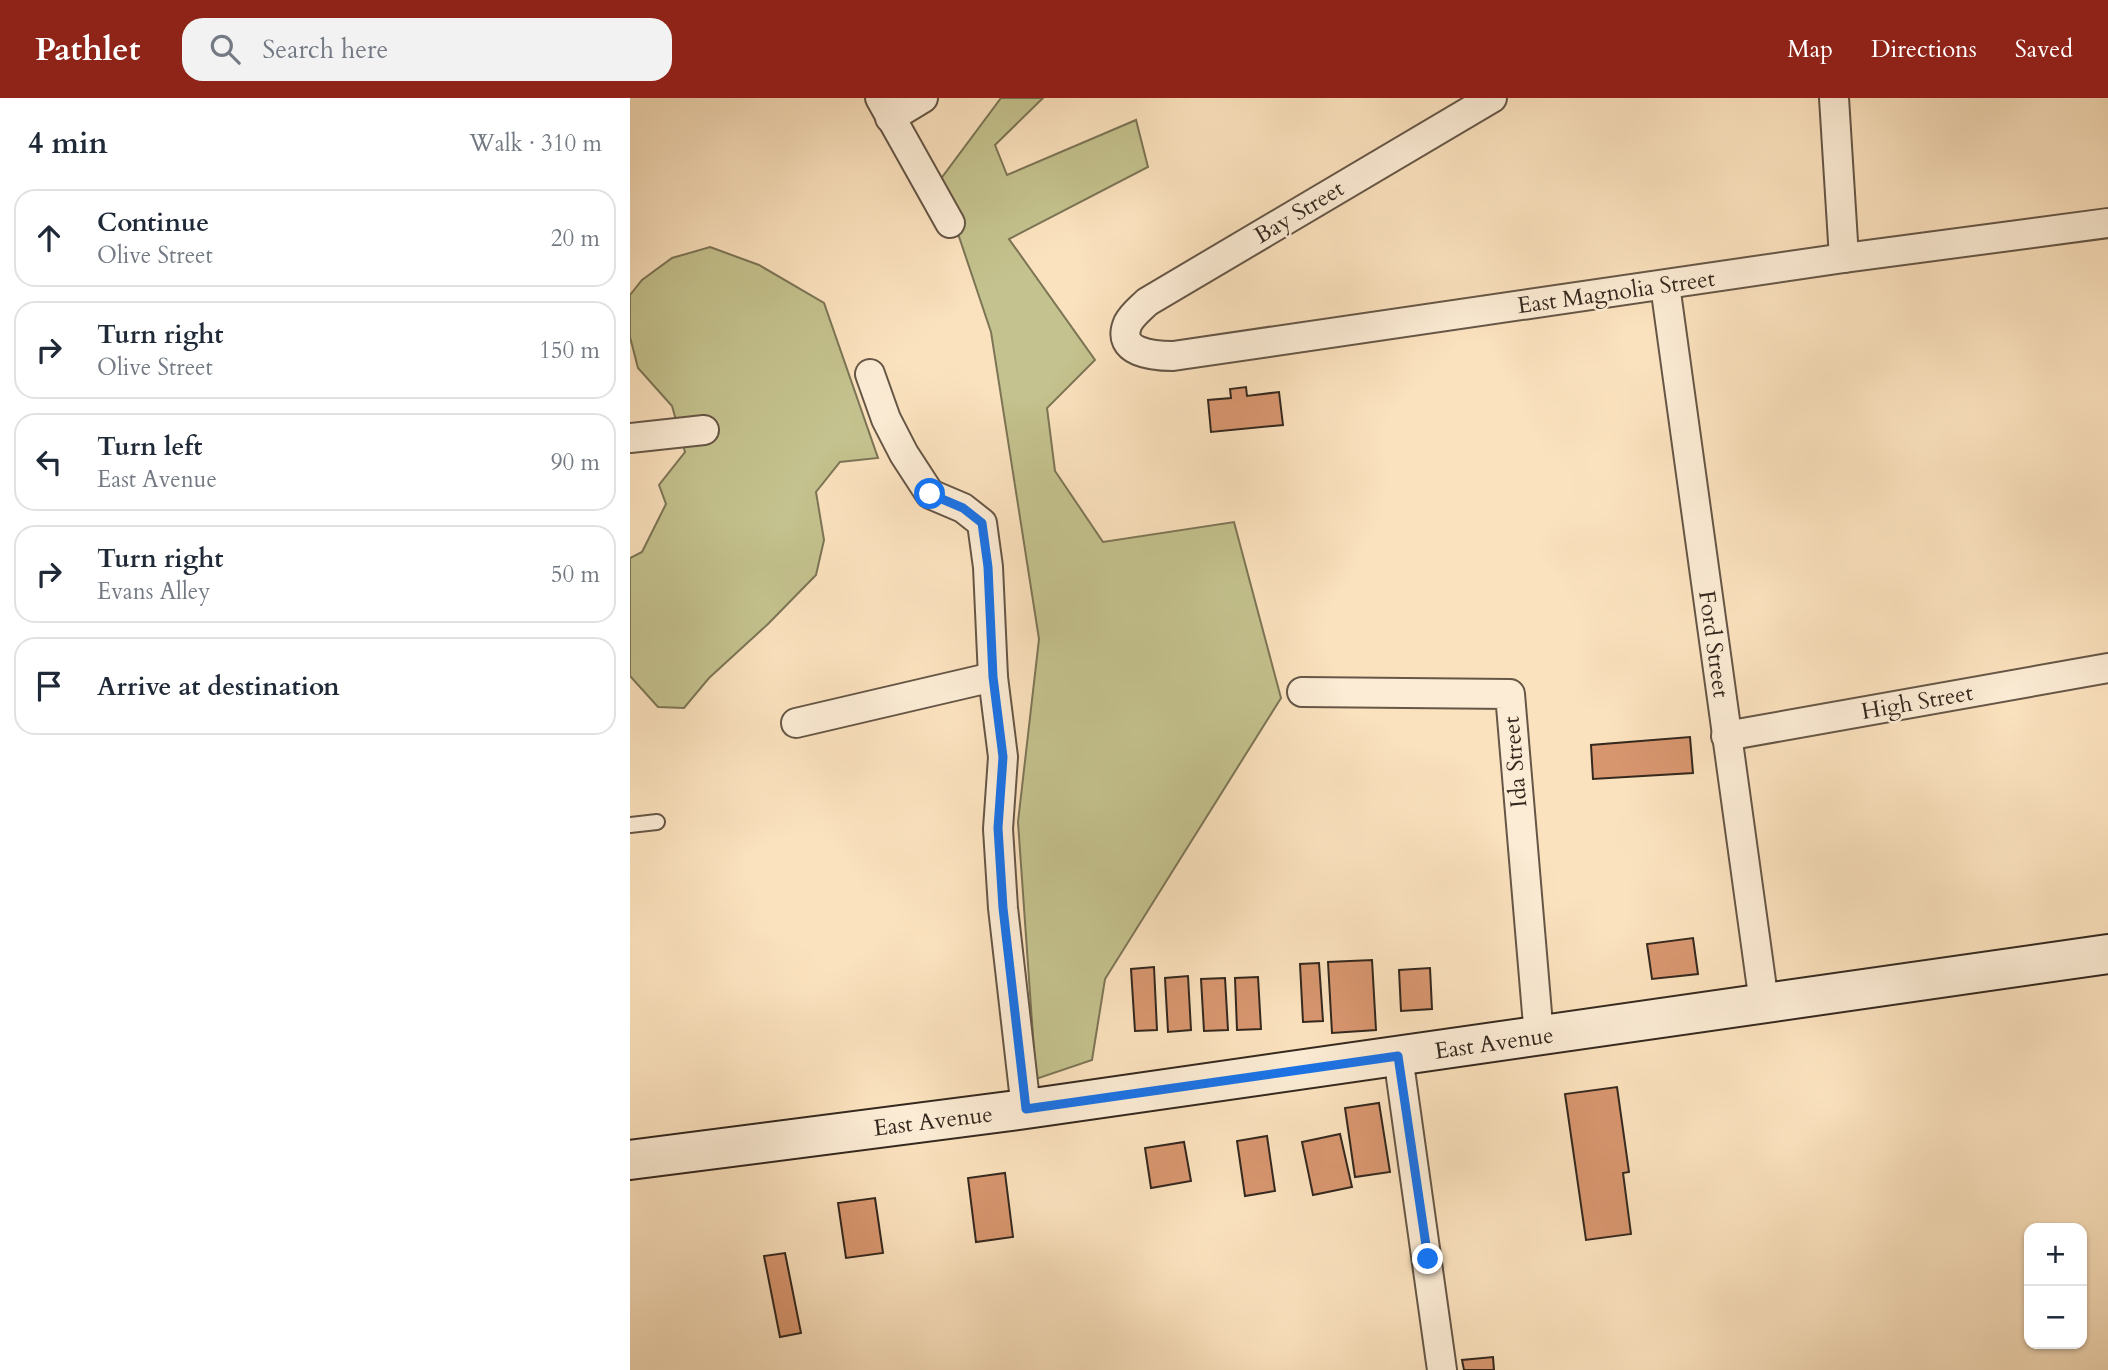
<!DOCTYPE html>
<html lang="en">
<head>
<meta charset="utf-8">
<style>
	:root { --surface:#fff; --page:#f2f2f3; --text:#1f2937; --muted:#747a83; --line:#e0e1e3; --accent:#8f2418 }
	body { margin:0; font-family:Cardo,serif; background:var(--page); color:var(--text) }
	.controls { position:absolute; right:21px; bottom:21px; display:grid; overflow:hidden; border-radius:14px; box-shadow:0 2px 5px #0004 }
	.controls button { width:63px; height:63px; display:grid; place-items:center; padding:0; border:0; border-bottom:2px solid var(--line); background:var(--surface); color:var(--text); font:35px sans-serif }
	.stop { position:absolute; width:21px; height:21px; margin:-16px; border:5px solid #1a73e8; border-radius:50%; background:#fff }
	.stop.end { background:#1a73e8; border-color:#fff; box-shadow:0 2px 7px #0008 }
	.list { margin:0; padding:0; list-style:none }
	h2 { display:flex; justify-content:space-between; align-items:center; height:91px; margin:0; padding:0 28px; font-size:30px }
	h2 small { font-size:23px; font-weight:400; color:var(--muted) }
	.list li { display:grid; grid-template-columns:46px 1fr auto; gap:21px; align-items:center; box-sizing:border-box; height:98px; margin:0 14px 14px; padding:0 14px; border:2px solid var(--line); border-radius:21px }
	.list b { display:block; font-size:26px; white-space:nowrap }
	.list p { margin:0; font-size:23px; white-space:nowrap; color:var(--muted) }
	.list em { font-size:23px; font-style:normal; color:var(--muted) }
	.icon { flex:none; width:38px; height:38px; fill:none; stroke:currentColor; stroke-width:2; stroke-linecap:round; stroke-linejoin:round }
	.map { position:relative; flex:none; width:1478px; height:1272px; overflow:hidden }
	header { display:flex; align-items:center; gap:42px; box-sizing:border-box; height:98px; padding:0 35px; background:var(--accent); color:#fff }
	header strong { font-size:33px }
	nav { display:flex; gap:38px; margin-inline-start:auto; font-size:24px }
	.search { width:490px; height:63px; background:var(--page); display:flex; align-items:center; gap:18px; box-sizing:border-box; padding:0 24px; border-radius:21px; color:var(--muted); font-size:26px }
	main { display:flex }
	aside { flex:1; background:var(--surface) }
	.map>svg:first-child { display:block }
</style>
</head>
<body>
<header>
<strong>Pathlet</strong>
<div class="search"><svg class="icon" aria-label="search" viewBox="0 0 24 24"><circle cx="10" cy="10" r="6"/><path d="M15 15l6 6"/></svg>Search here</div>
<nav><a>Map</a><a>Directions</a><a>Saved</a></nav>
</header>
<main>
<aside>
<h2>4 min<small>Walk · 310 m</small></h2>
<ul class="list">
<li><svg class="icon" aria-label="ahead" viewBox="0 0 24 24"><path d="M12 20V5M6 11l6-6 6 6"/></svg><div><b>Continue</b><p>Olive Street</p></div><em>20 m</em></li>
<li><svg class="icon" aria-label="right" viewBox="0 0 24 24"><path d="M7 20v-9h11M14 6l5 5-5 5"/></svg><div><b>Turn right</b><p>Olive Street</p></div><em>150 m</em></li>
<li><svg class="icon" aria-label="left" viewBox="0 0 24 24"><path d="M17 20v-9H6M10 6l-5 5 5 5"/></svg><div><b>Turn left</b><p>East Avenue</p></div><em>90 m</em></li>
<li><svg class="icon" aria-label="right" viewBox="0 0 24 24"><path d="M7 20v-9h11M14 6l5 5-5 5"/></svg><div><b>Turn right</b><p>Evans Alley</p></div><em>50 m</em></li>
<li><svg class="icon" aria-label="arrive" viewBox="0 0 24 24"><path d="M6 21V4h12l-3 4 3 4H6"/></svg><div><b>Arrive at destination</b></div></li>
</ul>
</aside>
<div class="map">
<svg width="1478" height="1272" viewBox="0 0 1478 1272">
	<rect width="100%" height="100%" fill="#fbe2be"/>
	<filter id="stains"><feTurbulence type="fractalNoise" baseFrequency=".00286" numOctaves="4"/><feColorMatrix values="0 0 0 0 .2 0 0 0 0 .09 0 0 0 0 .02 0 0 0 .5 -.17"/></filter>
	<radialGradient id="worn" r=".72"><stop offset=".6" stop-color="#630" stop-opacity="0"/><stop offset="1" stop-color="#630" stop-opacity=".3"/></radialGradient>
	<g fill="#c4c28e" stroke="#7c7556" stroke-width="2">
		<polygon points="371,0 413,0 365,47 377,77 506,22 518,69 379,141 465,262 417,310 425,373 473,444 604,424 651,600 475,881 462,962 406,981 388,724 409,541 361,234 310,82"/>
		<polygon points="80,149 129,167 194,205 248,360 210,364 186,394 194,442 186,477 138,526 79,580 54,610 28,609 0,578 0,460 12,454 36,406 29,387 55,354 42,308 8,270 0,239 0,197 12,182 42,160"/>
	</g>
	<g fill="#d8966f" stroke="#34281e" stroke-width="2">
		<polygon points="616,289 617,298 649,294 653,327 581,334 578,302 601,300 600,291"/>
		<polygon points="1060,639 1063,675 963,681 961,647"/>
		<polygon points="1063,840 1068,876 1022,881 1017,846"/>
		<polygon points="742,862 746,932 702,935 698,864"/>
		<polygon points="689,865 693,923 673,924 670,866"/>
		<polygon points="524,869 527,932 505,933 501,871"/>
		<polygon points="800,870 802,911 771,913 769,872"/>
		<polygon points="558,878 561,932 538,934 535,880"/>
		<polygon points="628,879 631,931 607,932 605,880"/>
		<polygon points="595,880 598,932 574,933 571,881"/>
		<polygon points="987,989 999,1074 993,1075 1001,1136 956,1142 935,996"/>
		<polygon points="749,1005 760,1074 725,1079 715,1010"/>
		<polygon points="710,1036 722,1089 683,1097 672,1044"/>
		<polygon points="637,1038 645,1093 615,1098 607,1043"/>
		<polygon points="554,1044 561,1083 521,1090 515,1050"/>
		<polygon points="375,1075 383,1139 346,1144 338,1080"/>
		<polygon points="245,1100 253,1155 216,1160 208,1105"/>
		<polygon points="155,1155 171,1235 150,1239 134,1158"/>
		<polygon points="863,1259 864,1272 834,1272 832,1262"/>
	</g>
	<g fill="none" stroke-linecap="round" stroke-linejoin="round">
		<defs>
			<polyline id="lane" points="0,727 27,724"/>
			<g id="street">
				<polyline points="250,0 320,125"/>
				<path d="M862,0l-345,204c-6,6 -15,13 -19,21 -13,30 26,33 45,33l671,-98 264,-35"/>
				<polyline points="1204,0 1214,160"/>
				<polyline points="260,20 293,0"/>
				<polyline points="1035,187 1134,905"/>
				<polyline points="240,276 256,321 274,356 300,396 333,410 352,425 358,469 363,579 373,659 368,731 373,810 396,1011"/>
				<polyline points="0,340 74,332"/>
				<polyline points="672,594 880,596 909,939"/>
				<polyline points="166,625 363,579"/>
				<polyline points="1096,638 1478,570"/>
				<polyline points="768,958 812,1272"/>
			</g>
			<polyline id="secondary" points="0,1062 396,1011 1478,856"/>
		</defs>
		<use href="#lane" stroke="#665646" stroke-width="18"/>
		<use href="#street" stroke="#665646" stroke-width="32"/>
		<use href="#secondary" stroke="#34281e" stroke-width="42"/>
		<use href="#lane" stroke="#fcecd5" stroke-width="14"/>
		<use href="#street" stroke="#fcecd5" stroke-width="28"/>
		<use href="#secondary" stroke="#fcecd5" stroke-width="38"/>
	</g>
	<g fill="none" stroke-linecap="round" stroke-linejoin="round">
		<polyline stroke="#1a73e8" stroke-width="9" points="300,396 333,410 352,425 358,469 363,579 373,659 368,730 373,810 396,1011 768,958 798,1161"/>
	</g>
	<g text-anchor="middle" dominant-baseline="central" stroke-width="5" stroke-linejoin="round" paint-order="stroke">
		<g font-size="23" fill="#34281e" stroke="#fcecd5">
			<text transform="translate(669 114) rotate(-31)">Bay Street</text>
			<text transform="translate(986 194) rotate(-8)">East Magnolia Street</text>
			<text transform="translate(1084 546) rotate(82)">Ford Street</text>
			<text transform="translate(1287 604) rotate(-10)">High Street</text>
			<text transform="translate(885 664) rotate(-95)">Ida Street</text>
			<text transform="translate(864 945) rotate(-8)">East Avenue</text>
			<text transform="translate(303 1023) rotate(-7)">East Avenue</text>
		</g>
	</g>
	<rect width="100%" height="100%" filter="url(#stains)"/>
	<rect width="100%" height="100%" fill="url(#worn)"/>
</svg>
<div class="controls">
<button>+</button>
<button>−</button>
</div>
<div class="stop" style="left:300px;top:396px"></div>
<div class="stop end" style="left:798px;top:1161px"></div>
</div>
</main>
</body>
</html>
